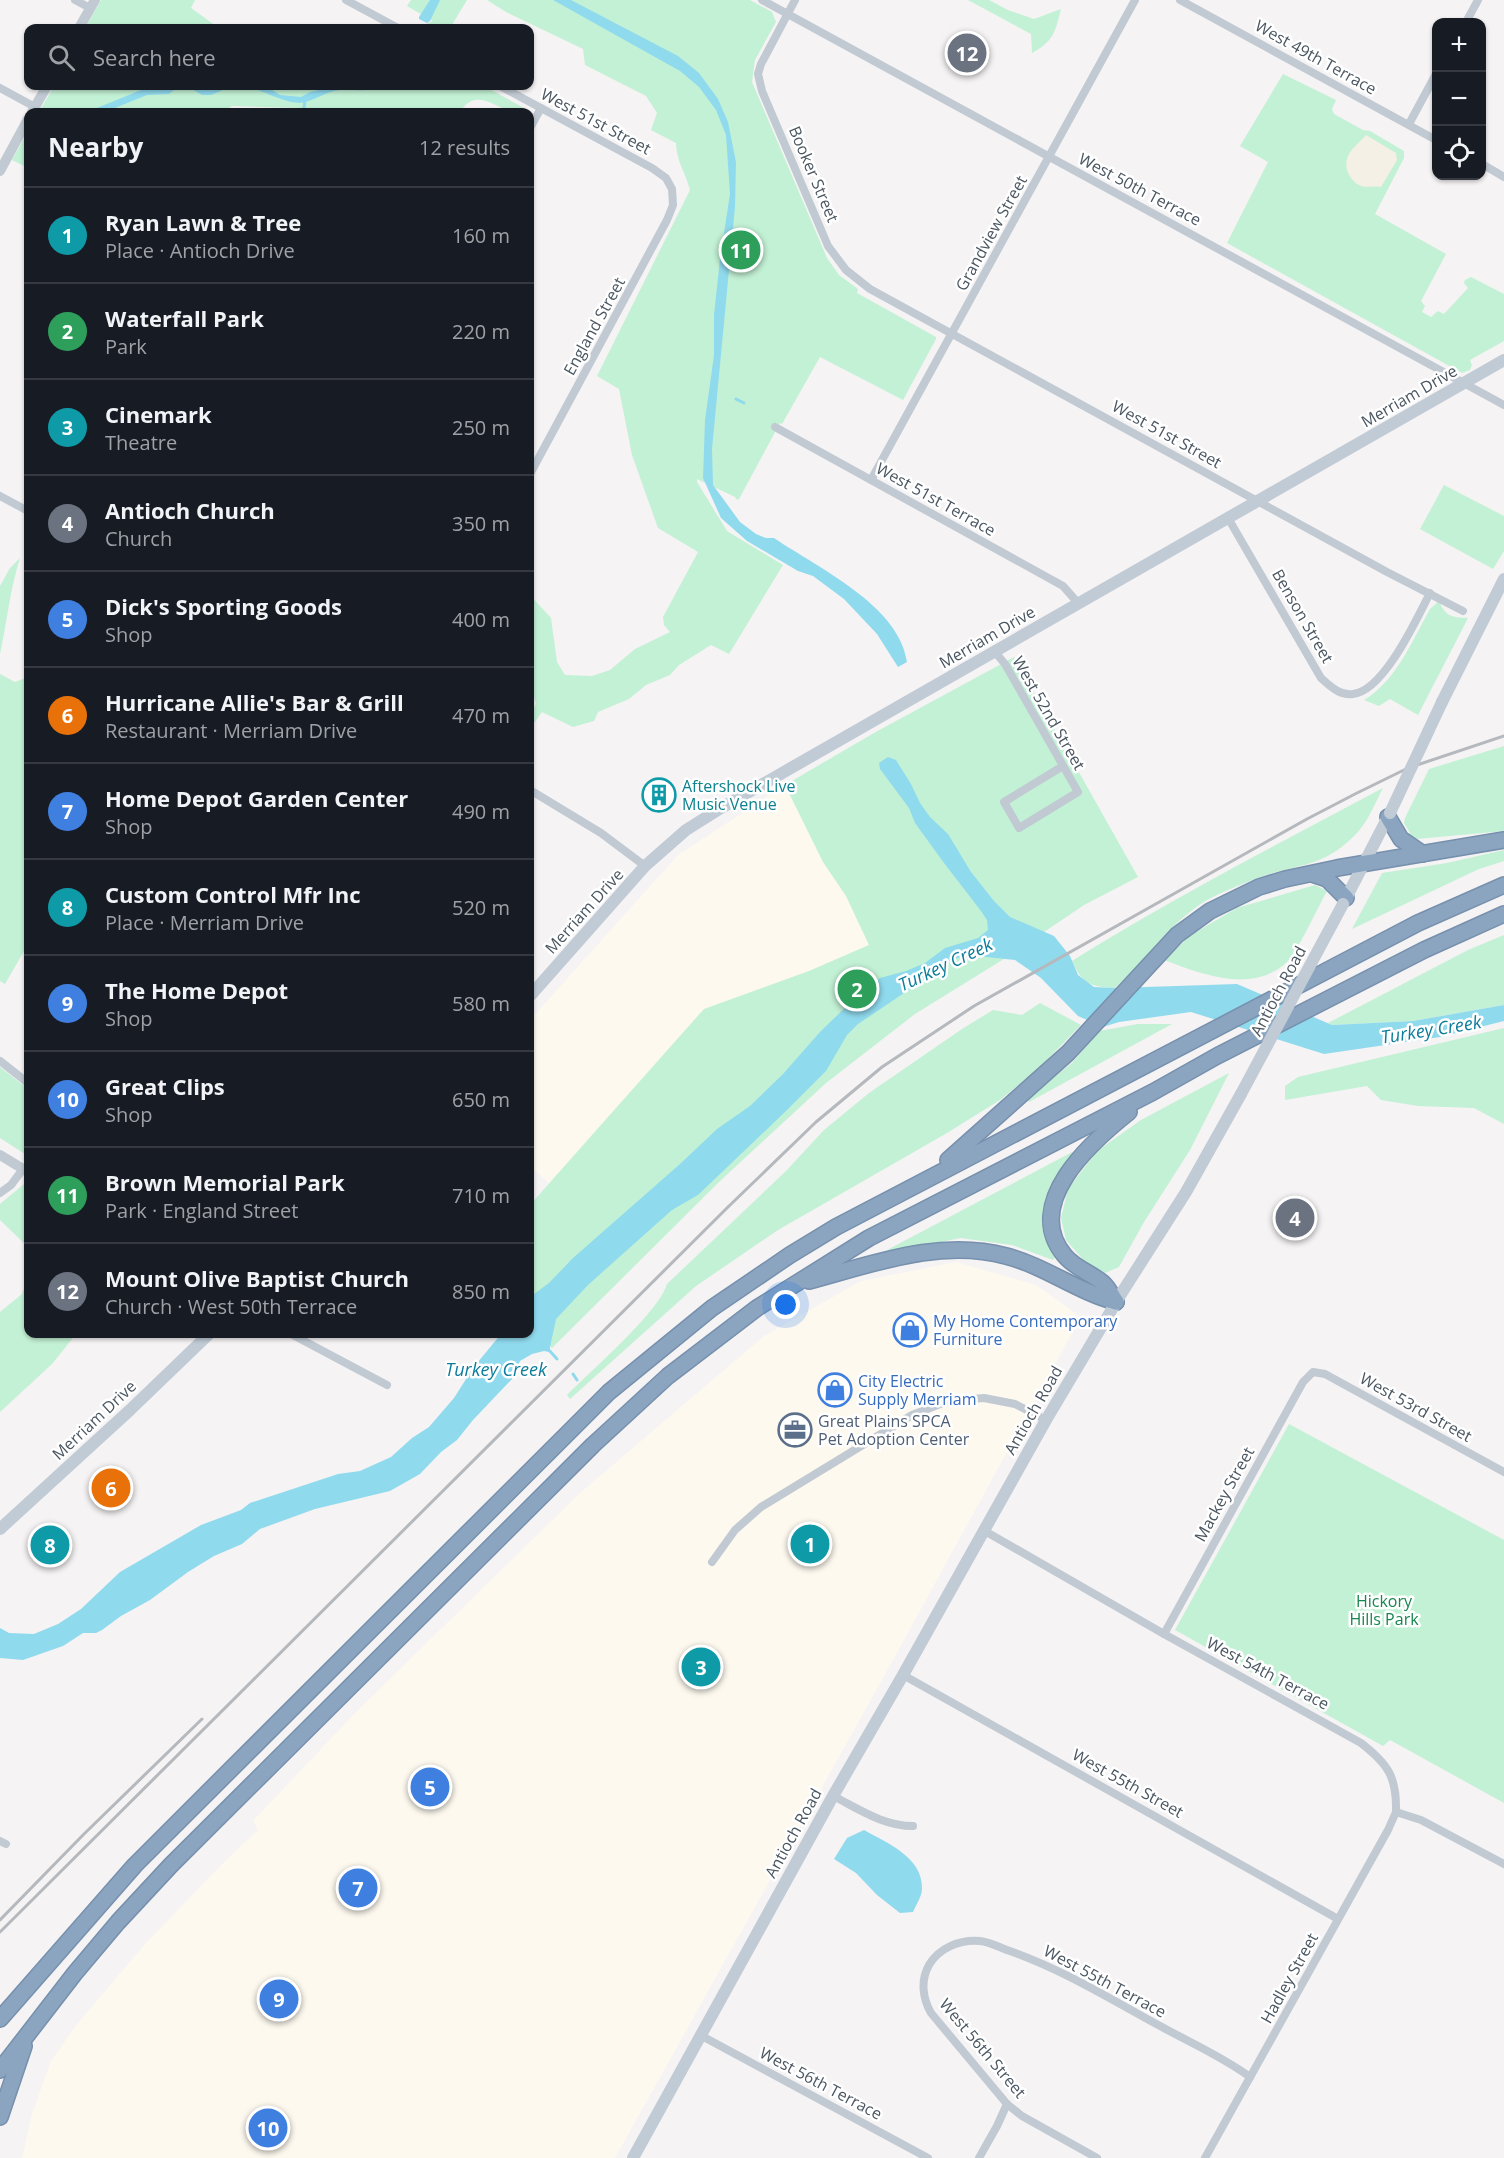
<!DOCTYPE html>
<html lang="en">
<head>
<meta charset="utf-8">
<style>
	:root { --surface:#171b24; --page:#242831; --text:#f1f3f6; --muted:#9ea1a6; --line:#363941; --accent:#d93025 }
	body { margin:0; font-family:"Open Sans",sans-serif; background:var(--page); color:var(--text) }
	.controls { position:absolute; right:18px; top:18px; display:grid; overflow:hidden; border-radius:12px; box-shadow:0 2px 4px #0004 }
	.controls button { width:54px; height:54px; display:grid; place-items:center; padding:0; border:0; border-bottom:2px solid var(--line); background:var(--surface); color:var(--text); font:30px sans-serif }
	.you { position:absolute; left:786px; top:1305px; width:21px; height:21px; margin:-15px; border:4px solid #fff; border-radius:50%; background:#1a73e8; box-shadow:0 0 0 9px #1a73e833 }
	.badge { display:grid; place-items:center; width:39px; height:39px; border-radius:50%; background:var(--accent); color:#fff; font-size:20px; font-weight:700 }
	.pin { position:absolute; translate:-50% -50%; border:3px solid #fff; box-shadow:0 2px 6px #0006 }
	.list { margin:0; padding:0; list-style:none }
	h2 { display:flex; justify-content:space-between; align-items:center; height:78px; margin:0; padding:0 24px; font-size:26px }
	h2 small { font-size:20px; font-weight:400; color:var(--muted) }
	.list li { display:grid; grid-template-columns:39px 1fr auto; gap:18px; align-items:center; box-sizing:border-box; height:96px; padding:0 24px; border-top:2px solid var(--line) }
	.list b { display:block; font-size:22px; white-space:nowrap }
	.list p { margin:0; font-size:20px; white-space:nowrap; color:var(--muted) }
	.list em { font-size:20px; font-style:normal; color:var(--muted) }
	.icon { flex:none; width:33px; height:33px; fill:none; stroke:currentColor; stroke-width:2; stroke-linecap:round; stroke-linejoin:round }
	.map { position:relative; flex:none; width:1504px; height:2158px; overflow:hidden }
	.search { position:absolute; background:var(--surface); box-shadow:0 2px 4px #0004; left:24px; top:24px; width:510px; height:66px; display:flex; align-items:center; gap:15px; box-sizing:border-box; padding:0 21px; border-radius:12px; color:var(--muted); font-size:22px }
	.panel { position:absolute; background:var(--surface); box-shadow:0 2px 4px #0004; left:24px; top:108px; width:510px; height:1230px; border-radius:12px }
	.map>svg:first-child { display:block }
</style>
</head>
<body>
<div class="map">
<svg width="1504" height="2158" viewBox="0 0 1504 2158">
	<rect width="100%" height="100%" fill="#f5f3f3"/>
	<g fill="#fdf9ef">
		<polygon points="785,785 823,862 846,896 869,945 809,971 708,1008 700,1013 549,1183 530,1166 530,1020 678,855"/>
		<polygon points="956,1262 1036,1285 1081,1317 893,1660 615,2158 22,2158 32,2114 51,2061 77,2024 146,1943 227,1859 258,1830 253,1821 356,1712 580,1493 764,1336 861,1281"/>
	</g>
	<g fill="#c3f1d5">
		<polygon points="101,0 195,0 191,8 219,28 85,28"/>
		<polygon points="411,0 467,0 450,28 423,28 426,24 433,21 407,6"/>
		<path d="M487,0h263l22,12 4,10 -21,38 -3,22 75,176 12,17 19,14 -1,4 79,44v2l-33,61 -83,-43 -38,67 -2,-1 -41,76 -2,1 -2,-3 -38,-18v3l30,49 56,34 -54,89 -18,-9 -32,20 -9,10 -24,10 -17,14 -31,13 -4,9 -21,6 -31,-15 -12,17v-14l6,-11 -6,-21v-88l21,23 6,44 8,13 27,1 18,-6 25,-21 35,-17 -6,-7 -1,-8 35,-65 -40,-24 -26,-73 -13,-66 -22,-13 93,-186c-5,-19 -13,-27 -14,-47l-25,-13 6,-17 -11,-17 -61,-31 -2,-16 -77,-37z"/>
		<path d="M968,0h21l19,10 26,9 27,-10c-6,23 -7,32 -29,44l-1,-19z"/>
		<polygon points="1283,74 1336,100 1332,109 1334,114 1363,130 1370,131 1404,151 1404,158 1375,214 1446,254 1421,301 1425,306 1422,312 1431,317 1438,311 1444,314 1468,288 1464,283 1465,280 1471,277 1504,294 1504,341 1470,360 1472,365 1470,370 1462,373 1227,243 1268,162 1240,146"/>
		<path d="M54,86h430l42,23 -1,3c-4,0 -7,1 -11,0 -18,-3 -38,-26 -54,0h-104l-42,-3 -2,3h-12v-4l-68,-2 -8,6h-185z"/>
		<polygon points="28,131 28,168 12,160"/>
		<polygon points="1444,485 1504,516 1504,551 1493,569 1420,529"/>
		<path d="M20,558c-10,31 -13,64 -20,96v-68l10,-18z"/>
		<path d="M1439,601c7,16 12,16 29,17l-50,97 -28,-16 -11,7 -15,-6c32,-19 48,-59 66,-91z"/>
		<polygon points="1014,657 1138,877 1084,905 1007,957 915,1014 826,1083 719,1182 552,1348 530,1328 530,1205 704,1009 809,971 869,945 846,896 823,862 785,785 874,733"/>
		<polygon points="0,674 15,682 28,677 28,944 5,984 0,981"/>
		<polygon points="1504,746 1504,831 1417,839 1409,835 1410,833 1404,823 1405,818 1429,769"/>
		<path d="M1383,788c-9,17 -16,37 -31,50 -29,28 -51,26 -86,37 -20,7 -40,15 -59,25 -37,22 -61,60 -92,88 -24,-1 -33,-4 -43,-27 101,-63 206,-117 311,-173z"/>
		<polygon points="1504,850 1504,861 1479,869 1352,929 1382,873 1447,863"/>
		<path d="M1315,885l12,6c-8,14 -31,64 -41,72 -35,31 -84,11 -122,-3l27,-25 46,-27z"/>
		<polygon points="1504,935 1504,1005 1413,1021 1332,1025 1328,1023 1468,950"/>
		<path d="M1040,1003l41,22 -43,44 -38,31 -53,33 -169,97 -82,56 -126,113 -3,-4c24,-24 92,-83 100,-111l119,-113 38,-41 45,-37 93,-64 31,-19 29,5z"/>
		<polygon points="1138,1024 1172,1024 1029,1102 1027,1099 1072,1063 1099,1031"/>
		<polygon points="1504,1028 1504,1124 1474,1108 1418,1106 1381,1100 1367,1086 1285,1100 1285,1086 1298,1077"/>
		<polygon points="0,1067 28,1089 28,1156 0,1138"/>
		<polygon points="1229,1073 1190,1150 1144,1222 1119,1267 1105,1273 1087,1264 1066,1240 1061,1218 1068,1189 1097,1151 1141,1120"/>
		<polygon points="1074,1151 1056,1180 1046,1202 1046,1240 1056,1256 1053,1260 1012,1245 960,1238 896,1252 887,1250"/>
		<polygon points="24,1184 28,1186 28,1247 0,1220 0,1204"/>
		<polygon points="28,1277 28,1334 76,1334 52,1364 0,1412 0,1312 22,1294"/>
		<polygon points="1289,1424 1504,1540 1504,1803 1390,1740 1383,1746 1175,1630"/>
	</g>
	<path fill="#f5f0e5" d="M1366,135l30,18 1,7 -16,27c-6,-2 -15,2 -22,-2 -6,-3 -10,-9 -12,-15 -4,-17 10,-24 19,-35z"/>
	<g fill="#90daee">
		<polygon points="430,0 440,0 430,21 427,23 419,19 419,17"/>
		<path d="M553,0h18l107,56 21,17 19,26 10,23 8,40 -1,45 -23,242 1,36 27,37 16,12 10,4h8c44,30 125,67 133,124l-9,5 -21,-33 -33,-35 -31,-23 -15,-5 -51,-30 -26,-23 -18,-40 2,-58 9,-65v-40l6,-56 10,-65 -4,-59 -10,-25 -17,-23 -19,-16z"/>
		<path d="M151,86c4,0 11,2 15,2 12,-2 23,-5 35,1l19,-3h13l-22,9h-9l-12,-7 -12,-1 -9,7 -22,1 -42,17h-18z"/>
		<path d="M246,86h20l14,9 21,2 9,-5 26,-6h45c-13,7 -28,3 -41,4 -13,1 -28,12 -40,13 -16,0 -38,-13 -54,-17z"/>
		<polygon points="888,757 896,760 911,784 920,803 930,817 948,834 971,872 994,901 1010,917 1054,936 1070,956 1078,975 1094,987 1115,988 1237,984 1332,1025 1413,1021 1504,1005 1504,1021 1440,1037 1324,1054 1191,1012 1119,1022 1103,1027 1078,1016 1041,978 1015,960 967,955 940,964 922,981 858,1024 847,1035 826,1071 786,1111 698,1195 672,1210 588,1285 556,1319 549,1352 544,1351 532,1354 520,1361 512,1379 473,1420 457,1440 441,1452 420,1474 390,1491 315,1509 260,1529 242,1544 214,1556 188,1572 150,1600 121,1616 102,1630 96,1633 83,1633 63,1646 23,1660 0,1658 0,1628 9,1633 34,1634 58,1624 81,1609 120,1572 201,1525 241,1510 250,1503 338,1474 360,1471 391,1457 412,1438 429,1427 454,1398 473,1368 501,1334 530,1334 530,1297 549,1283 573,1258 680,1164 717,1129 750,1106 783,1074 820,1032 854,999 880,978 906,971 925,963 945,948 978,938 988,930 987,920 981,911 944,863 915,823 909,808 880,769 879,763"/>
		<path d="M864,1830c23,13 59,27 58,59 0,7 -6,16 -9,23l-13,1 -23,-18 -21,-22 -22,-14 13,-21z"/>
	</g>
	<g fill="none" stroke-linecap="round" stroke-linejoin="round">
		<g stroke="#90daee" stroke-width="3">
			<polyline points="304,108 305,99"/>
			<polyline points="736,399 744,403"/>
			<polyline points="548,1349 557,1359"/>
			<polyline points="573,1374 577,1380"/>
		</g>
		<defs>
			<g id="motorway">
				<polyline points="1388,817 1401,839 1423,854"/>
				<polyline points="1312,874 1327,879 1346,898"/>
				<polyline points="948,1160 1068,1053 1177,935 1210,911 1259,887 1285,879 1337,868 1504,840"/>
				<path d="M809,1281c64,-17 131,-43 197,-25 39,10 72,36 110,46"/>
				<path d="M1116,1302c-4,-6 -8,-15 -13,-19 -12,-10 -28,-15 -38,-27 -44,-52 26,-114 64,-144"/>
				<polyline points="0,2019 135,1865 571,1430 609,1392 712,1308 790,1255 836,1227 1418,923 1504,885"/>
				<polyline points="0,2070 75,1973 118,1922 171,1865 593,1445 668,1376 757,1308 869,1238 1153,1092 1217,1056 1424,950 1504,914"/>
				<polyline points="0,2117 24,2046"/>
			</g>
		</defs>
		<use href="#motorway" stroke="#7690ad" stroke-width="18"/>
		<g stroke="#c1cad2" stroke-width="8">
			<polyline points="75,0 90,8"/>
			<polyline points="346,0 398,28"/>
			<polyline points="762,0 1504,405"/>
			<polyline points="795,0 761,64 758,74 762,91 828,246 846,270 870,289 1387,572 1463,611"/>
			<polyline points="1180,0 1436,140"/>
			<polyline points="1466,22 1478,0"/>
			<polyline points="500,86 652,168 666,178 672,189 673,205 667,220 530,474"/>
			<polyline points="0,88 35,107"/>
			<polyline points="1409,124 1436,74"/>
			<polyline points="530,128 541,108"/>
			<polyline points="1482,164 1504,177"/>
			<polyline points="775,427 1063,586 1078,603"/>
			<polyline points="871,480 1135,0"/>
			<polyline points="0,496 28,511"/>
			<path d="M1228,518l93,160c9,8 19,18 32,16 31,-3 64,-76 77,-101"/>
			<polyline points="995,652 1005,664 1078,792 1019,828 1004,802 1063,766"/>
			<polyline points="530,790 601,833 645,866"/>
			<polyline points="0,1061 28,1083"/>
			<polyline points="0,1193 11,1185 23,1169"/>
			<polyline points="291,1334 387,1385"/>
			<path d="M983,1530l181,104 197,109c27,21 36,34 35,69l25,8 83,44"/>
			<polyline points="712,1562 735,1530 761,1507 912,1415 948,1401 984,1398 1015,1404 1046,1420"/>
			<polyline points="1164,1634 1303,1382 1313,1372 1325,1374 1504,1472"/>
			<polyline points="903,1675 1338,1919"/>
			<path d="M833,1796c26,13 50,30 80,30"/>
			<polyline points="0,1841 6,1844"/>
			<polyline points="700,2035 928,2158"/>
			<polyline points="979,2158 997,2126 1007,2104"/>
			<path d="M1097,2158l-75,-42 -15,-12 -76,-91c-8,-14 -11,-32 -2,-48 10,-17 31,-26 51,-24 10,1 21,7 30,10 54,19 102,49 152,76 29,16 61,30 88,50"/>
			<polyline points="1205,2158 1388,1830 1396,1812"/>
		</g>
		<g stroke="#c1cad2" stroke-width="10">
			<polyline points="79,28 95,0"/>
			<polyline points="32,112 47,86"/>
			<polyline points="0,171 28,119"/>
			<polyline points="0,1155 28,1172"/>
		</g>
		<g stroke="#c1cbd6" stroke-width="12">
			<polyline points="1442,702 1504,579"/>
			<polyline points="1343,904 1390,813"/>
			<path d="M530,996l115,-130 41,-36 35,-22c262,-149 522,-299 783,-448"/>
			<polyline points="0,1529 130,1410 209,1334"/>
			<polyline points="633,2158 833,1796 903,1675 1046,1420 1121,1294 1186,1192 1241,1094"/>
		</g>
		<use href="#motorway" stroke="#8ba5c1" stroke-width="15"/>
		<g stroke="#b5b8bd" stroke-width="3">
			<polyline points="0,1920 83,1835 202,1719"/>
			<polyline points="0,1932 728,1207 816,1122 882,1067 974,1006 1307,819 1355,794 1408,768 1504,736"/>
		</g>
		<g stroke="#c1cbd6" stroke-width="12">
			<polyline points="1390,813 1442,702"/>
			<polyline points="1241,1094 1343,904"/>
		</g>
	</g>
	<defs>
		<symbol id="building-ring" viewBox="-11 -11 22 22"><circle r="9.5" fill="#fff" stroke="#0f9aa8" stroke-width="1.5"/><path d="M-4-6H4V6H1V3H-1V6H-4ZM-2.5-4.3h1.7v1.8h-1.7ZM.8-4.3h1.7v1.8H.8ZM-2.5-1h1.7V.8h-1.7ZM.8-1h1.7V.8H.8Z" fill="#0f9aa8"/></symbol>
		<symbol id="shop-ring" viewBox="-11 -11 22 22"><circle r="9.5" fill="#fff" stroke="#3f7fe0" stroke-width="1.5"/><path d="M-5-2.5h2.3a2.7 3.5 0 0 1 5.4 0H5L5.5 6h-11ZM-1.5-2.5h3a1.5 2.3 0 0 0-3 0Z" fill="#3f7fe0"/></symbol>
		<symbol id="office-ring" viewBox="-11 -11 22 22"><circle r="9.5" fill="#fff" stroke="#5c6f8a" stroke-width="1.5"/><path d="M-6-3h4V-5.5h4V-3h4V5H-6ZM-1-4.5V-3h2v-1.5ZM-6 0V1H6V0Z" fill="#5c6f8a"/></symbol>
	</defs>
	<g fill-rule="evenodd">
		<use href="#building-ring" x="640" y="776" width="38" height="38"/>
		<use href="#shop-ring" x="891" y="1311" width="38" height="38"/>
		<use href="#shop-ring" x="816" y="1371" width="38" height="38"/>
		<use href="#office-ring" x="776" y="1411" width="38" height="38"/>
	</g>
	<g text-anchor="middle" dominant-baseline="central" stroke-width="5" stroke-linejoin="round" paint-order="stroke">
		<g font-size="16" fill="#4a5661" stroke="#fff">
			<text transform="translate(1316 57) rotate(29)">West 49th Terrace</text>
			<text transform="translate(596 121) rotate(28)">West 51st Street</text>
			<text transform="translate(814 174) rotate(67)">Booker Street</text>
			<text transform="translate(1140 189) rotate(28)">West 50th Terrace</text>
			<text transform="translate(991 233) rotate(-61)">Grandview Street</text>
			<text transform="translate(594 326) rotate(-61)">England Street</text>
			<text transform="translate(1409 396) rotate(-30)">Merriam Drive</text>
			<text transform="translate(1167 434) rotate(29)">West 51st Street</text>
			<text transform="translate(936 499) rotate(29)">West 51st Terrace</text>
			<text transform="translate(1303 616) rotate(60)">Benson Street</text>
			<text transform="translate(987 637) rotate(-30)">Merriam Drive</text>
			<text transform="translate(1049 713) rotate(60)">West 52nd Street</text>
			<text transform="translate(584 911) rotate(-48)">Merriam Drive</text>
			<text transform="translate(1278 991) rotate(-62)">Antioch Road</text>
			<text transform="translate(1416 1407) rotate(29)">West 53rd Street</text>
			<text transform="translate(1033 1410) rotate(-60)">Antioch Road</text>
			<text transform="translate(94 1420) rotate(-43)">Merriam Drive</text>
			<text transform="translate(1224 1494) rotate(-61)">Mackey Street</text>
			<text transform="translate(1268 1673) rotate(28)">West 54th Terrace</text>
			<text transform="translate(1128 1783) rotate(29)">West 55th Street</text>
			<text transform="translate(793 1833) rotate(-61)">Antioch Road</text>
			<text transform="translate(1289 1978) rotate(-61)">Hadley Street</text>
			<text transform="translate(1105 1981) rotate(28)">West 55th Terrace</text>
			<text transform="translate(983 2048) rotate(50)">West 56th Street</text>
			<text transform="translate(821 2083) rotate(28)">West 56th Terrace</text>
		</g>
		<g font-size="16" fill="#0d838f" stroke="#fff" text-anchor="start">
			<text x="682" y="786">Aftershock Live<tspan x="682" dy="18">Music Venue</tspan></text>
		</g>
		<g font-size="16" fill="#366cbe" stroke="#fff" text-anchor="start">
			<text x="933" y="1321">My Home Contemporary<tspan x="933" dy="18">Furniture</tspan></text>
			<text x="858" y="1381">City Electric<tspan x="858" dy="18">Supply Merriam</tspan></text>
		</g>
		<g font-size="16" fill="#4e5e75" stroke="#fff" text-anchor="start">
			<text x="818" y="1421">Great Plains SPCA<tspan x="818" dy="18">Pet Adoption Center</tspan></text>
		</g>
		<g font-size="16" fill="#17864f" stroke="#fff">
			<text x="1384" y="1601">Hickory<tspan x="1384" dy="18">Hills Park</tspan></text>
		</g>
		<g font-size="18" font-style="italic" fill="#0c7c9b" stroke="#fff">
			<text transform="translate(945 964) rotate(-25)">Turkey Creek</text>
			<text transform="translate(1431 1029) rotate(-9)">Turkey Creek</text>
			<text x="496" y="1369">Turkey Creek</text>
		</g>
	</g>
</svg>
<div class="controls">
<button>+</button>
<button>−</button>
<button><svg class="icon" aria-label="locate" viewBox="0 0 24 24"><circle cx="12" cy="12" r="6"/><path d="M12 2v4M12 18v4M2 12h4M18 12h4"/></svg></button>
</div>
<div class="you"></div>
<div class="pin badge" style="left:810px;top:1544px;background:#0f9aa8">1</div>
<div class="pin badge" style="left:857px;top:989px;background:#2e9e5b">2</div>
<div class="pin badge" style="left:701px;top:1667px;background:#0f9aa8">3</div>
<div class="pin badge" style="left:1295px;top:1218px;background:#6b7280">4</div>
<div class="pin badge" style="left:430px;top:1787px;background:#3f7fe0">5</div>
<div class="pin badge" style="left:111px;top:1488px;background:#e8710a">6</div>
<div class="pin badge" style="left:358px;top:1888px;background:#3f7fe0">7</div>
<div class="pin badge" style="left:50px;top:1545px;background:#0f9aa8">8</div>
<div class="pin badge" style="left:279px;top:1999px;background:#3f7fe0">9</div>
<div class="pin badge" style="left:268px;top:2128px;background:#3f7fe0">10</div>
<div class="pin badge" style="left:741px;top:250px;background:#2e9e5b">11</div>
<div class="pin badge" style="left:967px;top:53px;background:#6b7280">12</div>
<div class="search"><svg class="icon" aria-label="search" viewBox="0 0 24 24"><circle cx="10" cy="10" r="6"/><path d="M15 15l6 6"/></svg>Search here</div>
<section class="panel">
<h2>Nearby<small>12 results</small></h2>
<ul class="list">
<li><span class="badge" style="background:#0f9aa8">1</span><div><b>Ryan Lawn &amp; Tree</b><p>Place · Antioch Drive</p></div><em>160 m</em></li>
<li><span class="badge" style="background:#2e9e5b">2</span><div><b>Waterfall Park</b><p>Park</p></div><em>220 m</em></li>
<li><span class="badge" style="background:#0f9aa8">3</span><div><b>Cinemark</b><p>Theatre</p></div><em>250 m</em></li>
<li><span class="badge" style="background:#6b7280">4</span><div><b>Antioch Church</b><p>Church</p></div><em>350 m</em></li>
<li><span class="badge" style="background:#3f7fe0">5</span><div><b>Dick's Sporting Goods</b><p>Shop</p></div><em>400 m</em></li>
<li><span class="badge" style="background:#e8710a">6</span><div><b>Hurricane Allie's Bar &amp; Grill</b><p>Restaurant · Merriam Drive</p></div><em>470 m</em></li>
<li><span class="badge" style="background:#3f7fe0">7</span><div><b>Home Depot Garden Center</b><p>Shop</p></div><em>490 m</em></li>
<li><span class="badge" style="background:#0f9aa8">8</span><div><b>Custom Control Mfr Inc</b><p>Place · Merriam Drive</p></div><em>520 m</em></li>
<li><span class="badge" style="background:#3f7fe0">9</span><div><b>The Home Depot</b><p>Shop</p></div><em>580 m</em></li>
<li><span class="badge" style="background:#3f7fe0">10</span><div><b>Great Clips</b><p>Shop</p></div><em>650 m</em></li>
<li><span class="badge" style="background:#2e9e5b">11</span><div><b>Brown Memorial Park</b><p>Park · England Street</p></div><em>710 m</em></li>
<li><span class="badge" style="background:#6b7280">12</span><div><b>Mount Olive Baptist Church</b><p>Church · West 50th Terrace</p></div><em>850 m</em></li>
</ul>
</section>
</div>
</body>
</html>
